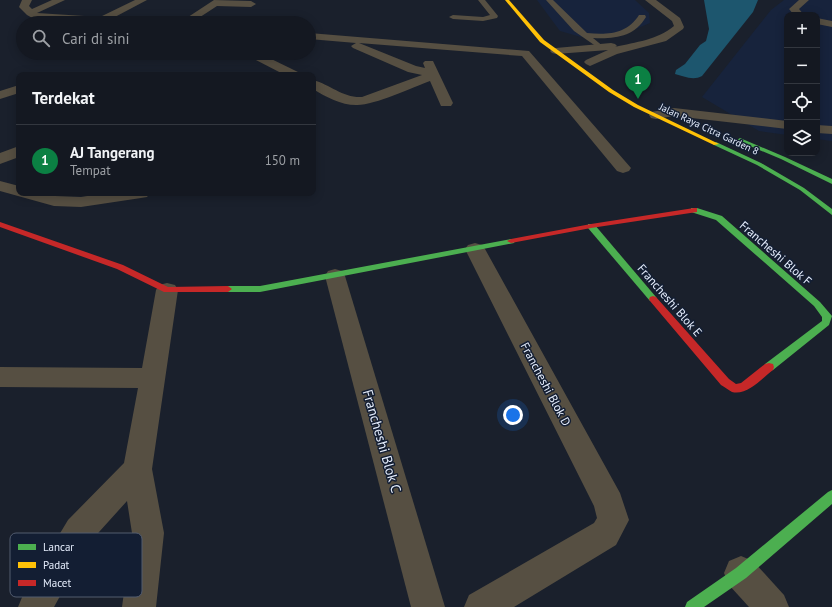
<!DOCTYPE html>
<html lang="id">
<head>
<meta charset="utf-8">
<style>
	:root { --surface:#141821; --page:#1d212a; --text:#f1f3f6; --muted:#9da0a5; --line:#33373f; --accent:#0b8043 }
	body { margin:0; font-family:"PT Sans",sans-serif; background:var(--page); color:var(--text) }
	.controls { position:absolute; right:12px; top:12px; display:grid; overflow:hidden; border-radius:8px; box-shadow:0 2px 10px #0003 }
	.controls button { width:36px; height:36px; display:grid; place-items:center; padding:0; border:0; border-bottom:1px solid var(--line); background:var(--surface); color:var(--text); font:20px sans-serif }
	.you { position:absolute; left:513px; top:415px; width:14px; height:14px; margin:-10px; border:3px solid #fff; border-radius:50%; background:#1a73e8; box-shadow:0 0 0 6px #1a73e833 }
	.badge { display:grid; place-items:center; width:26px; height:26px; border-radius:50%; background:var(--accent); color:#fff; font-size:13px; font-weight:700 }
	.pin { position:absolute; translate:-50% -33px; filter:drop-shadow(0 1px 2px #0008) }
	.pin::after { content:''; position:absolute; top:21px; width:14px; height:12px; background:inherit; clip-path:polygon(0 0,100% 0,50% 100%) }
	.list { margin:0; padding:0; list-style:none }
	h2 { display:flex; justify-content:space-between; align-items:center; height:52px; margin:0; padding:0 16px; font-size:17px }
	h2 small { font-size:13px; font-weight:400; color:var(--muted) }
	.list li { display:grid; grid-template-columns:26px 1fr auto; gap:12px; align-items:center; box-sizing:border-box; height:72px; padding:0 16px; border-top:1px solid var(--line) }
	.list b { display:block; font-size:15px; white-space:nowrap }
	.list p { margin:0; font-size:13px; white-space:nowrap; color:var(--muted) }
	.list em { font-size:13px; font-style:normal; color:var(--muted) }
	.icon { flex:none; width:22px; height:22px; fill:none; stroke:currentColor; stroke-width:2; stroke-linecap:round; stroke-linejoin:round }
	.map { position:relative; flex:none; width:832px; height:607px; overflow:hidden }
	.search { position:absolute; background:var(--surface); box-shadow:0 2px 10px #0003; left:16px; top:16px; width:300px; height:44px; display:flex; align-items:center; gap:10px; box-sizing:border-box; padding:0 14px; border-radius:22px; color:var(--muted); font-size:15px }
	.panel { position:absolute; background:var(--surface); box-shadow:0 2px 10px #0003; left:16px; top:72px; width:300px; height:124px; border-radius:8px }
	.map>svg:first-child { display:block }
</style>
</head>
<body>
<div class="map">
<svg width="832" height="607" viewBox="0 0 832 607">
	<rect width="100%" height="100%" fill="#1a202c"/>
	<g fill="#17233c">
		<polygon points="537,0 635,0 649,13 650,23 624,34 604,38 581,37 560,31"/>
		<polygon points="784,0 832,0 832,141 817,139 817,15 787,15 787,135 759,131 702,97 771,10"/>
	</g>
	<path fill="#1d566e" d="M704,0h54l-5,12 -51,64c-9,5 -19,0 -27,-2l1,-4 9,-6 15,-19 6,-4 3,-12z"/>
	<g fill="none" stroke-linecap="round" stroke-linejoin="round">
		<g fill="#564f42" fill-rule="evenodd">
			<polygon points="478,0 485,0 498,16 497,18 483,21 453,19 449,17 453,15 483,17 490,15"/>
			<path d="M546,0h7l34,33c21,2 40,1 52,-18h6l1,2c-12,20 -31,22 -53,21l11,9 -4,2 -26,-18z"/>
		</g>
		<g fill="#564f42" fill-rule="evenodd">
			<polygon points="22,0 32,0 29,6 32,9 52,0 65,0 37,13 100,17 135,0 147,0 113,18 139,20 144,23 94,23 34,19 27,15 19,7"/>
			<polygon points="214,0 251,1 256,4 251,7 217,6 191,23 179,23"/>
			<path d="M645,0h11l24,18 4,9 -1,2 -17,12 -49,13 -27,12 -4,-2 -2,-2 2,-2 22,-10 -52,4 -4,-1 -2,-2 2,-2 4,-1 55,-5 4,1 2,2 -2,1c21,-5 42,-7 59,-21l-2,-5z"/>
			<polygon points="799,0 809,0 799,9 804,15 794,15 789,9"/>
			<polygon points="817,18 832,21 832,27 817,24"/>
			<path d="M309,33l220,18 102,117 -2,3 -6,2 -6,-2 -95,-115 -163,-13 57,23 9,2 -2,-5 2,-2h8l20,42 -2,3h-10l-11,-25c-17,6 -57,25 -74,24 -15,0 -30,-8 -43,-16v-9c18,5 30,18 49,17l60,-22 -14,-3 -55,-24 -2,-2 5,-3 -47,-4z"/>
			<polygon points="244,53 259,53 298,72 300,75 285,75 246,55"/>
			<polygon points="19,85 19,93 0,99 0,91"/>
			<polygon points="674,108 787,121 787,129 674,116 656,119 651,118 649,115 651,112"/>
			<polygon points="817,125 832,126 832,134 817,133"/>
			<polygon points="19,146 19,157 0,164 0,153"/>
			<polygon points="0,181 19,186 19,193 45,193 55,196 81,197 106,193 150,193 147,197 141,198 81,207 54,206 0,191"/>
			<polygon points="475,243 482,245 485,249 620,493 629,520 616,545 514,607 464,607 469,595 594,523 597,518 594,506 465,249 468,245"/>
			<polygon points="335,269 342,271 345,276 445,607 411,607 325,276 328,271"/>
			<polygon points="167,283 175,285 178,290 152,469 164,533 156,607 122,607 132,533 127,501 90,542 54,607 18,607 23,595 68,520 124,463 138,388 0,387 0,367 142,368 156,290 159,285"/>
			<polygon points="741,556 753,561 784,595 789,607 749,607 729,585 724,573 729,561"/>
		</g>
		<g fill="#4caf50" fill-rule="evenodd">
			<polygon points="740,138 785,157 832,179 832,184 781,159 738,141 737,140"/>
			<polygon points="716,142 761,163 804,188 832,209 832,215 800,190 757,165 714,145 713,144"/>
			<polygon points="691,208 697,208 722,216 820,302 832,316 829,325 773,370 769,371 765,370 764,367 765,364 822,321 822,317 814,306 716,220 691,212"/>
			<polygon points="588,224 594,224 656,297 657,299 656,301 650,301 588,228"/>
			<polygon points="511,239 515,241 514,243 260,292 228,292 224,289 228,286 260,286"/>
			<polygon points="832,490 832,504 746,578 704,607 685,607 687,602 736,568 828,492"/>
		</g>
		<polygon fill="#ffc107" fill-rule="evenodd" points="505,0 509,0 544,40 613,90 638,105 719,144 714,145 634,107 609,92 540,42"/>
		<g fill="#c62828" fill-rule="evenodd">
			<polygon points="694,208 697,208 697,212 591,228 511,243 507,241 511,239 591,224"/>
			<polygon points="0,222 123,265 168,287 228,286 232,289 228,292 164,292 117,269 0,227"/>
			<path d="M653,296l3,1 73,82 7,5 5,-1 24,-19 4,-1 4,1 1,3 -1,3c-11,8 -26,26 -41,22 -4,-2 -7,-5 -11,-7l-71,-84 -1,-2 1,-2z"/>
		</g>
	</g>
	<g text-anchor="middle" dominant-baseline="central" stroke-width="3" stroke-linejoin="round" paint-order="stroke">
		<g font-size="10" fill="#e5edfc" stroke="#131e33">
			<text transform="translate(709 129) rotate(25)">Jalan Raya Citra Garden 8</text>
		</g>
		<g font-size="12" fill="#e5edfc" stroke="#131e33">
			<text transform="translate(776 253) rotate(41)">Francheshi Blok F</text>
			<text transform="translate(670 300) rotate(49)">Francheshi Blok E</text>
			<text transform="translate(546 384) rotate(62)">Francheshi Blok D</text>
		</g>
		<g font-size="14" fill="#e5edfc" stroke="#131e33">
			<text transform="translate(382 441) rotate(74)">Francheshi Blok C</text>
		</g>
	</g>
	<rect x="10" y="533" width="132" height="64" rx="6" fill="#131e33" stroke="#525c6f" stroke-width="1"/>
	<rect x="18" y="544" width="18" height="6" fill="#4caf50"/>
	<rect x="18" y="562" width="18" height="6" fill="#ffc107"/>
	<rect x="18" y="580" width="18" height="6" fill="#c62828"/>
	<g font-size="11" fill="#e5edfc">
		<text x="43" y="551">Lancar</text>
		<text x="43" y="569">Padat</text>
		<text x="43" y="587">Macet</text>
	</g>
</svg>
<div class="controls">
<button>+</button>
<button>−</button>
<button><svg class="icon" aria-label="locate" viewBox="0 0 24 24"><circle cx="12" cy="12" r="6"/><path d="M12 2v4M12 18v4M2 12h4M18 12h4"/></svg></button>
<button><svg class="icon" aria-label="layers" viewBox="0 0 24 24"><path d="M12 4l9 5-9 5-9-5zM3 14l9 5 9-5"/></svg></button>
</div>
<div class="you"></div>
<div class="pin badge" style="left:638px;top:99px">1</div>
<div class="search"><svg class="icon" aria-label="search" viewBox="0 0 24 24"><circle cx="10" cy="10" r="6"/><path d="M15 15l6 6"/></svg>Cari di sini</div>
<section class="panel">
<h2>Terdekat<small></small></h2>
<ul class="list">
<li><span class="badge">1</span><div><b>AJ Tangerang</b><p>Tempat</p></div><em>150 m</em></li>
</ul>
</section>
</div>
</body>
</html>
